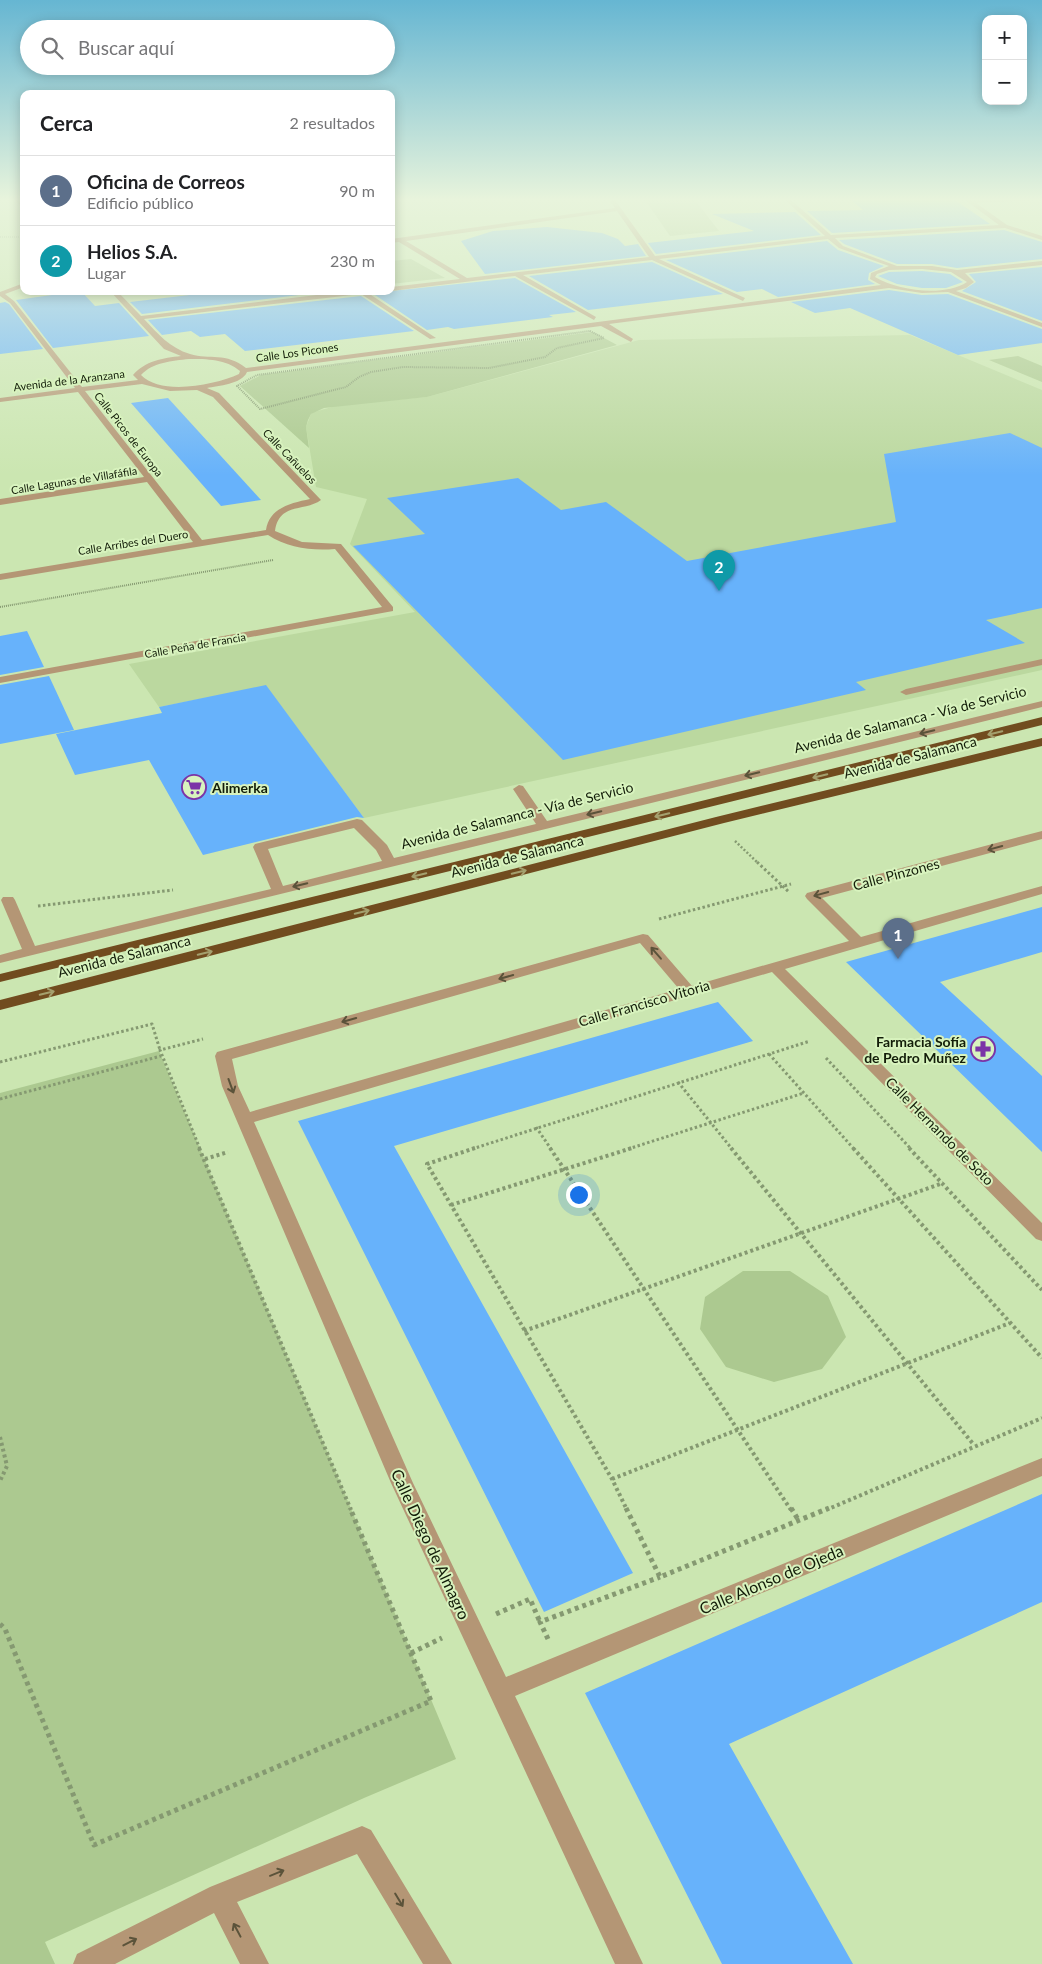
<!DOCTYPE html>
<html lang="es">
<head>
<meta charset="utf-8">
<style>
	:root { --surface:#fff; --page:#f2f2f2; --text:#202124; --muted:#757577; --line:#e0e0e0; --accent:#7b34a7 }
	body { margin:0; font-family:Lato,sans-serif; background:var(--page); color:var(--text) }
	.controls { position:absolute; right:15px; top:15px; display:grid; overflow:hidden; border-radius:10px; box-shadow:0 2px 12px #0003 }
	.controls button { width:45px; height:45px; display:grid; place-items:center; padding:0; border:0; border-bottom:1px solid var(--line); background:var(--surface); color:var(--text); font:25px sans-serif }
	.you { position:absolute; left:578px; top:1194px; width:18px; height:18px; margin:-12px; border:4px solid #fff; border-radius:50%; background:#1a73e8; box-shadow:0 0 0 8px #1a73e833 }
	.badge { display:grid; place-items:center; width:32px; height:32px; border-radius:50%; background:var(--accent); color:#fff; font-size:16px; font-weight:700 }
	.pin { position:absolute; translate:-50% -41px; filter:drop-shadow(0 1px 2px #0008) }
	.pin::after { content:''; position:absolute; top:26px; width:18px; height:15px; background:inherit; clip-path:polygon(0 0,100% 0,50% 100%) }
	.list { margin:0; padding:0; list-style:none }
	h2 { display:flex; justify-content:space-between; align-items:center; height:65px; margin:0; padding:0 20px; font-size:21px }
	h2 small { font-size:16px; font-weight:400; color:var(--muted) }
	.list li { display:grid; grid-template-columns:32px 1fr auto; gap:15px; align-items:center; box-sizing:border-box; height:70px; padding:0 20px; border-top:1px solid var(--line) }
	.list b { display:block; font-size:19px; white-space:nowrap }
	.list p { margin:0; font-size:16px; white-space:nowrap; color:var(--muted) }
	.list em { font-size:16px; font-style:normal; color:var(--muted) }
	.icon { flex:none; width:28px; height:28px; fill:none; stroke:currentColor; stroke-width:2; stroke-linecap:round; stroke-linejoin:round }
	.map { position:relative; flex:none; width:1042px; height:1964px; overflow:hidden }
	.search { position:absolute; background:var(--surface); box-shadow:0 2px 12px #0003; left:20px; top:20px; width:375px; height:55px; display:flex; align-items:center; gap:12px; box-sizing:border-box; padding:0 18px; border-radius:28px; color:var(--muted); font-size:19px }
	.panel { position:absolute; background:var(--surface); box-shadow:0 2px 12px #0003; left:20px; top:90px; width:375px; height:205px; border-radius:10px }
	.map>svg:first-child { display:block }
</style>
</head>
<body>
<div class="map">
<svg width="1042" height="1964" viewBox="0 0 1042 1964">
	<rect width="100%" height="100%" fill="#cbe6b1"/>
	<polygon fill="#bbd89f" points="910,335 1042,390 1042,670 364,818 266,686 159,707 129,664 415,612 350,544 367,499 316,487 306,427 311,414 314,412 339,405 427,397 639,340"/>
	<g fill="#acc990">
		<polygon points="645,200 695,200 719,231 670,236"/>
		<polygon points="411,259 445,278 391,284 391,261"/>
		<polygon points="593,332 617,345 427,397 324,408 311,414 308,420 306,427 309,448 240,386 261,375"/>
		<polygon points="1018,356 1042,366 1042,382 989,360"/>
		<polygon points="159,1051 456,1759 364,1798 45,1942 55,1964 0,1964 0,1093"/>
		<polygon points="743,1271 790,1271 828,1296 846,1337 822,1369 774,1382 726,1367 700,1329 705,1297"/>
	</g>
	<g fill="#67b2fb">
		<polygon points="851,200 955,200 990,224 832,233 807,211 863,210"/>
		<polygon points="795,212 821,235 656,254 648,243 754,231 712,214"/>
		<polygon points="547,227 602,233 618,239 625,246 638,244 646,256 485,274 461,241 493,231"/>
		<polygon points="1004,230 1042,242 1042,259 957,268 932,264 897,264 844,244 839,240"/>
		<polygon points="827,241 838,250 884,266 869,273 868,280 875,284 778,297 762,289 737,292 666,260"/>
		<polygon points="652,262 723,294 588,310 529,276"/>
		<polygon points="1042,267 1042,321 962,291 976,282 969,274"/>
		<polygon points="922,271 950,274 963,282 946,288 922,288 897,284 878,276 889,272"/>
		<polygon points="515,278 576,312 549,315 553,317 454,329 448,327 427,330 372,293"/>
		<polygon points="889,290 922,295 948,294 1042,329 1042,343 958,355 850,308 815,313 791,302"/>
		<polygon points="81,291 95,306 119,303 149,336 53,348 16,300"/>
		<polygon points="224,291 332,291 142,314 130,302"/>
		<polygon points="361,296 414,331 245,351 225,334 200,337 191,331 162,335 148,320"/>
		<polygon points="5,302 9,304 43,349 0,354 0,303"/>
		<polygon points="168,398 261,500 221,506 131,403"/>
		<polygon points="1010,433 1042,448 1042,608 986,620 1025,643 856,682 866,690 563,760 353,546 425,534 387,498 518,478 561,510 606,502 687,561 896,522 884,454"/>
		<polygon points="27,631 44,667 0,675 0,636"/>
		<polygon points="49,676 74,730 0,744 0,685"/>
		<polygon points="266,685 364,818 357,817 203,855 149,760 75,775 56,734 162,713 159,707"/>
		<polygon points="1042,907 1042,952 940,982 1042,1076 1042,1152 846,962"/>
		<polygon points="718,1002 753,1041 394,1146 633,1573 544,1612 298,1121"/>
		<polygon points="1042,1494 1042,1602 729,1744 853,1964 722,1964 585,1693"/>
	</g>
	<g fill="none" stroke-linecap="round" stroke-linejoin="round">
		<polyline stroke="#859971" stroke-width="1" stroke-dasharray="1 1" stroke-linecap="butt" points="0,237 24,237"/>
		<g stroke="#859971" stroke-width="2" stroke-dasharray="1 1" stroke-linecap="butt">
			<polygon points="590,331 604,338 557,348 545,357 489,368 403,367 371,372 359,377 346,387 260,409 237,386 257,375"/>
			<polyline points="0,607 273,560"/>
		</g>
		<polyline stroke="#859971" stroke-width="2.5" stroke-dasharray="2 2" stroke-linecap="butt" points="735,841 758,863"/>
		<g stroke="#859971" stroke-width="3" stroke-dasharray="2.5 2.5" stroke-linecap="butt">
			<polyline points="757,862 789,892"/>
			<polyline points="38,906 173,890"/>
			<polyline points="659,919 791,884"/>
			<polyline points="769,1054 854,1149"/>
			<polyline points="826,1058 911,1149"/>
			<polyline points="0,1062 152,1024 160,1050"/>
			<polyline points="678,1082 732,1149"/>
			<polyline points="0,1099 161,1056"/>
			<polyline points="536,1127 551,1149"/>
			<polyline points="200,1149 160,1050 203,1039"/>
			<polyline points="472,1149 810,1041"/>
			<polyline points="628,1149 804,1093"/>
		</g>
		<g stroke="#859971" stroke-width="4" stroke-dasharray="3 3" stroke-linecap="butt">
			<polyline points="199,1148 351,1510"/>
			<polyline points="475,1148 427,1164 612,1479 627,1510"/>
			<polyline points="550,1148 791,1510"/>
			<polyline points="731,1148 974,1445"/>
			<polyline points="853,1148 1042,1358"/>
			<polyline points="909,1148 1042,1290"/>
			<polyline points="205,1159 228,1152"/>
			<polyline points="451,1205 632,1148"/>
			<polyline points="524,1331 943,1183"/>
			<polyline points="0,1437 7,1466 0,1481"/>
			<polyline points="612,1479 1010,1323"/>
			<polyline points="826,1510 1042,1418"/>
		</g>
		<g stroke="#859971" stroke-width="5" stroke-dasharray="4 4" stroke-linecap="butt">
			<polyline points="626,1508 660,1577 829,1508"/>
			<polyline points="791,1508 799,1521"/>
			<polyline points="496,1614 530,1599 540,1622"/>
			<polyline points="0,1624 5,1629 94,1845 431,1701 350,1508"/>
			<polyline points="548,1639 540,1622 660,1577"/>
			<polyline points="411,1653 442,1638"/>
		</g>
		<g fill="#b49675" fill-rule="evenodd">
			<polygon points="15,200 20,200 24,204 24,210"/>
			<path d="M615,200l40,56 170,-20 -40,-36h6l40,35 168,-10 -34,-25h71l-60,3 31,22 35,11v4l-37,-12 -170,10 8,8 54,20h35l25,4 85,-9v4l-77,8 9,9 -8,6 -10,3 86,32v4l-94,-35 -26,1 -33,-5 -280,36 24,15 -2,3 -30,-16 -354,46c-5,12 -29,14 -40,16l12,5 102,107c-16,12 -42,2 -46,31l27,11 39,2 52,63v4l-393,72v-6l382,-70 -47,-58c-23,2 -47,-1 -67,-14l-268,45v-6l193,-32 -46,-60 -147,23v-6l144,-22 -66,-85 -78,10v-4l75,-10 -65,-85 -10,-7v-4l24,-9v4l-19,7 9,7 68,86 56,-7 -5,-5c12,-14 30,-17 48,-19l-17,-7 -54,-58h7l24,25 209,-25h22l-4,2 68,45 -6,1 -69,-45 -217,25c14,15 26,29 46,35 20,6 36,-2 56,14l635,-83 -11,-6 1,-6 18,-7 -50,-18 -11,-9 -169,20 86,39 -2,3 -91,-41 -129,15 73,42 -2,3 -79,-44 -124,15v-4l69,-8 -61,-37 -8,1v-4l224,-31 -5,-7zM617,211l32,46 -182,21 -61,-37zM922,269l29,3 16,10c-23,15 -68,9 -92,-5l2,-3 12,-4zM189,359c18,0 37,0 51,12l-1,3c-24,11 -78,22 -98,1 12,-13 31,-14 48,-16zM142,384l28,7 27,-1 16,7 97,102c-19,4 -41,9 -44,31l-64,10 -117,-149z"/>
			<polygon points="1042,659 1042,665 906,695 900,692 906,689"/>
			<path d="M1042,701v6l-1042,256v-8l22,-6 -21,-49 2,-3h10l2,3 20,46 236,-57 -18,-42 2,-3 102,-25 5,1 25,25 7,13 142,-34 -23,-35 6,-4 4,1 24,35zM354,828l22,22 6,11 -99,25 -15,-37z"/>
			<path d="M1042,831v8l-220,59 39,39 181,-51v8l-257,75 257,254v18l-6,-2 -264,-267 -518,150 159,361 93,194 536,-219v18l-527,220 128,268h-28l-224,-481 -169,-397 -7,-30 2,-4 426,-118 5,1 44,51 157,-45 -42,-42 -2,-3 2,-3zM640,943l39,46 -429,123 -12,-26 -6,-27z"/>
			<polygon points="362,1826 371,1830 452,1964 423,1964 357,1854 237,1902 269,1964 240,1964 214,1913 115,1964 73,1964 77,1954 210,1887"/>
		</g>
		<g fill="#714c1f" fill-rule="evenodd">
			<polygon points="1042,717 1042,725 0,982 0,974"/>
			<polygon points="1042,738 1042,746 724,823 0,1010 0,1000 716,817"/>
		</g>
	</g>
	<defs><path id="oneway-shaft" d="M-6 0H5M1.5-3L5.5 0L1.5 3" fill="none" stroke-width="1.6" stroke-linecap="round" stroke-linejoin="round" transform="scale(1.25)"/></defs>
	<g stroke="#5b533a">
		<use href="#oneway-shaft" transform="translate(927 732) rotate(166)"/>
		<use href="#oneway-shaft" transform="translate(752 774) rotate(166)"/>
		<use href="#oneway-shaft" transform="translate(594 813) rotate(166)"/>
		<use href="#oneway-shaft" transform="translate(995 848) rotate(165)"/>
		<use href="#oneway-shaft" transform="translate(300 885) rotate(166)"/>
		<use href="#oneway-shaft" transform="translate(821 894) rotate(165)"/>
		<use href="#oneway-shaft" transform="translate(656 953) rotate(-131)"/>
		<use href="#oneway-shaft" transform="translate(506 977) rotate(164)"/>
		<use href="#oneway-shaft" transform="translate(349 1020) rotate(164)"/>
		<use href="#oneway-shaft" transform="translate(231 1086) rotate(70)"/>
		<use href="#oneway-shaft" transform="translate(277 1873) rotate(-22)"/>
		<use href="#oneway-shaft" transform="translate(399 1900) rotate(59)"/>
		<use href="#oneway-shaft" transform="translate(237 1930) rotate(-118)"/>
		<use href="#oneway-shaft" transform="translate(130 1942) rotate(-27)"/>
	</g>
	<g stroke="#a4a06e">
		<use href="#oneway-shaft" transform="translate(995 733) rotate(166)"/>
		<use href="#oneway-shaft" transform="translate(820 776) rotate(166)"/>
		<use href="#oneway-shaft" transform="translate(662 815) rotate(166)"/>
		<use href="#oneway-shaft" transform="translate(519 872) rotate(-14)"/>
		<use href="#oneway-shaft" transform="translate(419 875) rotate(166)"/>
		<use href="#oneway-shaft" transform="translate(362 912) rotate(-14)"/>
		<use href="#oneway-shaft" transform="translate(205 953) rotate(-14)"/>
		<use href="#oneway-shaft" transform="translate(47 993) rotate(-14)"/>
	</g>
	<linearGradient id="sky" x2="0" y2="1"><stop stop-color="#66b6d2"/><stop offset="0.42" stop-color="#e8f4dc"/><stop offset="1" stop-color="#e8f4dc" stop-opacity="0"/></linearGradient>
	<rect width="1042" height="475" fill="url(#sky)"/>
	<defs>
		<symbol id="supermarket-ring" viewBox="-11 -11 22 22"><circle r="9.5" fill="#d8f3be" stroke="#7b34a7" stroke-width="1.5"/><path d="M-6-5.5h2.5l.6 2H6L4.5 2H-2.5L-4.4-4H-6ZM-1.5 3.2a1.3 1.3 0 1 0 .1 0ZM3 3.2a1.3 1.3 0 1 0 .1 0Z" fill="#7b34a7"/></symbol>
		<symbol id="pharmacy-ring" viewBox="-11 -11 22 22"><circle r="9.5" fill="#d8f3be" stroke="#7b34a7" stroke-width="1.5"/><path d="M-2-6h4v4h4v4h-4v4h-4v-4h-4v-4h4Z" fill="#7b34a7"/></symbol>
	</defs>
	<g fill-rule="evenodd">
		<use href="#supermarket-ring" x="180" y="773" width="28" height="28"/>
		<use href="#pharmacy-ring" x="969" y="1035" width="28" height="28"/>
	</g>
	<g text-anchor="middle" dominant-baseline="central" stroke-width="4" stroke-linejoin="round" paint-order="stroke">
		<g font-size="11" fill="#131d09" stroke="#d8f3be">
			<text transform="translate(297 352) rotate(-8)">Calle Los Picones</text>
			<text transform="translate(69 380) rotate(-7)">Avenida de la Aranzana</text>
			<text transform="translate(129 434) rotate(52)">Calle Picos de Europa</text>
			<text transform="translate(290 456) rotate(46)">Calle Cañuelos</text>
			<text transform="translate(74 480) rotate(-9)">Calle Lagunas de Villafáfila</text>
			<text transform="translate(133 542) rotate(-9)">Calle Arribes del Duero</text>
			<text transform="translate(195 645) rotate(-10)">Calle Peña de Francia</text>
		</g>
		<g font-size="14" fill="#131d09" stroke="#d8f3be">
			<text transform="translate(910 719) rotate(-14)">Avenida de Salamanca - Vía de Servicio</text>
			<text transform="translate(910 757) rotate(-14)">Avenida de Salamanca</text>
			<text transform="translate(517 815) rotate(-14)">Avenida de Salamanca - Vía de Servicio</text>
			<text transform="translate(517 856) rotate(-14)">Avenida de Salamanca</text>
			<text transform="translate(896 874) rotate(-15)">Calle Pinzones</text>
			<text transform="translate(124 956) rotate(-14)">Avenida de Salamanca</text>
			<text transform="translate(644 1003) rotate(-16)">Calle Francisco Vitoria</text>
			<text transform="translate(940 1131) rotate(45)">Calle Hernando de Soto</text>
		</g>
		<g font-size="14" font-weight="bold" fill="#131d09" stroke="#d8f3be" text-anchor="start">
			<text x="212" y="787">Alimerka</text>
			<text x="966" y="1041" text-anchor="end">Farmacia Sofía<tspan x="966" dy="16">de Pedro Muñez</tspan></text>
		</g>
		<g font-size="16" fill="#131d09" stroke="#d8f3be">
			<text transform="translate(431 1544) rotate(65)">Calle Diego de Almagro</text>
			<text transform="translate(771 1579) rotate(-23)">Calle Alonso de Ojeda</text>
		</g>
	</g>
</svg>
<div class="controls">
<button>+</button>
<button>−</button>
</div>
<div class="you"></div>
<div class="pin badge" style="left:898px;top:959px;background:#5c6f8a">1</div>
<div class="pin badge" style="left:719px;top:591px;background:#0f9aa8">2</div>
<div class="search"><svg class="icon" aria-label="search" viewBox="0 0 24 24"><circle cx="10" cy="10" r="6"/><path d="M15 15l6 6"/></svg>Buscar aquí</div>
<section class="panel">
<h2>Cerca<small>2 resultados</small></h2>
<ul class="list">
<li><span class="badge" style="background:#5c6f8a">1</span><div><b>Oficina de Correos</b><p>Edificio público</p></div><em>90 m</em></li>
<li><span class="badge" style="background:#0f9aa8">2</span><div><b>Helios S.A.</b><p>Lugar</p></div><em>230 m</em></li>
</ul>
</section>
</div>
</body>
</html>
